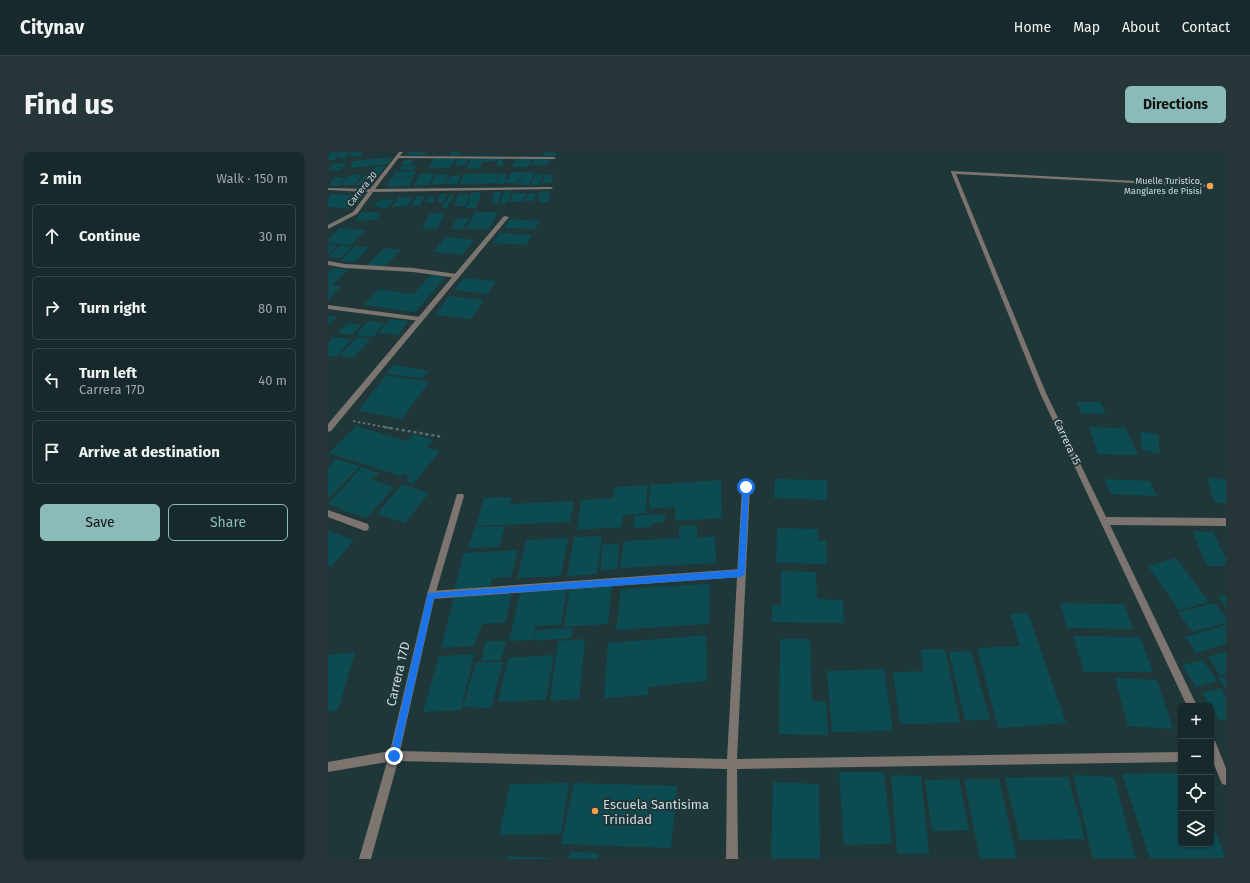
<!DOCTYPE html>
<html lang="en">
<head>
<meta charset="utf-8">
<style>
	:root { --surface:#18292c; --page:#253538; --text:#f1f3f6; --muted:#9fa6a9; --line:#364548; --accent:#8bbbb9 }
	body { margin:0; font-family:"Fira Sans",sans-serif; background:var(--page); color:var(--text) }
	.controls { position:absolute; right:12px; bottom:12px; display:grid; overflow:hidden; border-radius:6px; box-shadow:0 1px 3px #0004 }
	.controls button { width:36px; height:36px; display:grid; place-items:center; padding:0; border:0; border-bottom:1px solid var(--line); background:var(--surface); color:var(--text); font:20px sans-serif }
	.stop { position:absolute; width:12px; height:12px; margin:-9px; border:3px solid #1a73e8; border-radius:50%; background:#fff }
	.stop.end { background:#1a73e8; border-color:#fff; box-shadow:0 1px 4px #0008 }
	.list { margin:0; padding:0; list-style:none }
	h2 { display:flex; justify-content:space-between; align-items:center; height:52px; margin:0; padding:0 16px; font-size:17px }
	h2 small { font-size:13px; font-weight:400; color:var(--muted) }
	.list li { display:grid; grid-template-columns:26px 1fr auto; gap:12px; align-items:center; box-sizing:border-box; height:64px; margin:0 8px 8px; padding:0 8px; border:1px solid var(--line); border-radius:6px }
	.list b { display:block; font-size:15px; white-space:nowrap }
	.list p { margin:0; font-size:13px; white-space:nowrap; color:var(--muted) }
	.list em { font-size:13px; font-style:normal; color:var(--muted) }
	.actions { display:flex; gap:8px; padding:12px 16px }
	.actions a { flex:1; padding:9px 0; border:1px solid var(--accent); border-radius:6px; text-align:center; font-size:14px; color:var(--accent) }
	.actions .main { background:var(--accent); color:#111 }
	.icon { flex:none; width:22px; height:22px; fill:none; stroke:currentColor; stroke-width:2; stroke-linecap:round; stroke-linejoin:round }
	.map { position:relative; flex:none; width:898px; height:707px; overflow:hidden; border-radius:6px }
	header { display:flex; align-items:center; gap:24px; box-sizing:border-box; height:56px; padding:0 20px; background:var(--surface); border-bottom:1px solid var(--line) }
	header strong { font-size:19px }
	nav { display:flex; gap:22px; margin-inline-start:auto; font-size:14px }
	.intro { display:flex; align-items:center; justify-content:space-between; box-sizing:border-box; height:96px; padding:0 24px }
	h1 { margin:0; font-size:28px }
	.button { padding:10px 18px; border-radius:6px; background:var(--accent); color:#111; font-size:14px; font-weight:700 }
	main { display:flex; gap:24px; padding:0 24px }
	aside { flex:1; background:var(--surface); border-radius:6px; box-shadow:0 1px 3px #0004 }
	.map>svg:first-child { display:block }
</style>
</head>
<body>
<header>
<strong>Citynav</strong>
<nav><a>Home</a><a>Map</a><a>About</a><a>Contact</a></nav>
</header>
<div class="intro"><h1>Find us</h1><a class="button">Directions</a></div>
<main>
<aside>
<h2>2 min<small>Walk · 150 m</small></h2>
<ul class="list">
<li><svg class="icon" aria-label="ahead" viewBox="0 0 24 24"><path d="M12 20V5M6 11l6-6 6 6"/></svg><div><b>Continue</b></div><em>30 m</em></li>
<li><svg class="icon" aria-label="right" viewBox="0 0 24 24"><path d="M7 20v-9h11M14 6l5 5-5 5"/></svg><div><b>Turn right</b></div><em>80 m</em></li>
<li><svg class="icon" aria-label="left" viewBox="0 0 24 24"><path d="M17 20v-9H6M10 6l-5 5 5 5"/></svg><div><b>Turn left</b><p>Carrera 17D</p></div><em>40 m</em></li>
<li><svg class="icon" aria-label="arrive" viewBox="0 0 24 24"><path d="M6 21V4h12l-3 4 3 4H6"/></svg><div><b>Arrive at destination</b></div></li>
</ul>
<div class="actions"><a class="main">Save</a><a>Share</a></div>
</aside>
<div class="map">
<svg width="898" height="707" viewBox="0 0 898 707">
	<rect width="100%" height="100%" fill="#20373a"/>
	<g fill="#0c4b52">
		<polygon points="0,0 11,0 7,8 0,8"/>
		<polygon points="12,0 22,0 18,6 9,6"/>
		<polygon points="23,0 34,0 33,4 21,5"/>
		<polygon points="80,0 98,0 97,3 78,3"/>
		<polygon points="123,0 133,0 131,3 121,4"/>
		<polygon points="216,0 229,0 228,4 214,4"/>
		<polygon points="63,5 61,12 22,16 25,9"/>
		<polygon points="107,6 128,7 121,16 100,16"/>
		<polygon points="141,6 138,13 127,14 130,7"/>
		<polygon points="156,6 152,16 139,17 143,7"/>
		<polygon points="168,6 168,9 155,10 156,7"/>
		<polygon points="176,6 174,14 168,14 170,7"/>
		<polygon points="86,7 83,13 74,13 77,8"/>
		<polygon points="188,7 204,7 200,15 184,15"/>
		<polygon points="206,7 222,7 220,13 203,13"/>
		<polygon points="18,11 13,18 0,18 5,12"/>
		<polygon points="88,13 85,18 72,18 74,14"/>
		<polygon points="57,14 52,22 40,22 46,15"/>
		<polygon points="88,19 85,24 64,25 67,20"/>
		<polygon points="184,20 196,20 189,31 177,31"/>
		<polygon points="196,20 206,20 201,33 190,33"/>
		<polygon points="107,21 101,33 85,34 92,22"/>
		<polygon points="171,21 168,31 131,33 136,22"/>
		<polygon points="34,22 27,33 14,33 22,23"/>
		<polygon points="121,22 116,32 103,33 108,23"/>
		<polygon points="172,22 179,22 176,32 168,32"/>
		<polygon points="207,22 215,22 211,33 202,33"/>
		<polygon points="226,22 223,31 213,31 217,23"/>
		<polygon points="37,23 51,23 42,33 28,33"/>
		<polygon points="133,23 129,32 118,32 122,24"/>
		<polygon points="86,24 81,34 58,35 63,26"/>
		<polygon points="7,25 19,26 11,34 0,34"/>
		<polygon points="177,39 184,39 179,51 172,52"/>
		<polygon points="222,39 220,50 210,50 212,40"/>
		<polygon points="153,40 151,49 140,50 143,41"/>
		<polygon points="166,40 173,40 171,51 163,51"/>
		<polygon points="186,41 199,41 194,50 181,50"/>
		<polygon points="201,41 209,41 205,49 197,49"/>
		<polygon points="3,42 34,44 22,56 0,55 0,46"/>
		<polygon points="112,42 119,42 115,50 109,50"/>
		<polygon points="141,42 138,54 126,54 130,43"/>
		<polygon points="122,43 126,43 119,56 114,55"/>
		<polygon points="89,44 97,45 91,54 83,53"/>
		<polygon points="71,45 85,45 79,54 64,55"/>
		<polygon points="100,45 108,45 105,50 97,51"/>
		<polygon points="53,47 66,48 59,56 45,54"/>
		<polygon points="142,50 151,50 147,56 137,56"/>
		<polygon points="33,60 53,60 48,68 27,69"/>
		<polygon points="147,60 170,60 161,77 138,77"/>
		<polygon points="102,61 117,61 110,76 94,77"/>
		<polygon points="129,66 141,66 135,77 123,77"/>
		<polygon points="182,67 212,69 207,77 176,76"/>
		<polygon points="12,76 38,78 23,93 0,90 0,87"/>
		<polygon points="171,81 204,83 198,93 165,91"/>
		<polygon points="118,85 146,88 134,103 105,100"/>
		<polygon points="0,92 9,94 0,102"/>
		<polygon points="12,93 24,95 12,106 0,105"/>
		<polygon points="27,94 41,95 27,110 13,109"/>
		<polygon points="56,96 73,98 56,115 39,113"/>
		<polygon points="5,116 20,118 4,133 0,132 0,121"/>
		<polygon points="103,123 118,125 87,160 36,153 51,137 85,142"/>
		<polygon points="136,126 156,128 168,129 159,142 126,138"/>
		<polygon points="0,133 13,134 0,149"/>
		<polygon points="121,144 156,148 143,167 107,163"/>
		<polygon points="1,164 9,165 0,173 0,165"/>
		<polygon points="62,167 81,169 70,183 50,181"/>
		<polygon points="40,169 56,171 45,185 28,183"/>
		<polygon points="19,171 33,172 25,183 10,181"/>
		<polygon points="5,185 23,187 9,205 0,204 0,191"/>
		<polygon points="29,185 43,187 25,206 12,203"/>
		<polygon points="65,213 101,219 94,227 58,221"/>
		<polygon points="58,223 101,230 74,267 30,259"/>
		<polygon points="748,250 772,250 778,261 754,262"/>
		<polygon points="28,274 79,289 85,282 105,288 98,295 112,299 85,332 78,329 82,324 75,322 73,324 1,301"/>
		<polygon points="761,275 798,276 810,303 770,302"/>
		<polygon points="812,279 830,283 832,302 814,298"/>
		<polygon points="8,307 32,314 2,346 0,345 0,316"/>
		<polygon points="34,315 51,321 44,328 66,335 39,366 16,359 39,333 16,358 0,352"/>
		<polygon points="879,325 898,328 898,352 886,350"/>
		<polygon points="447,327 499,328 499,348 446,346"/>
		<polygon points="777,327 822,329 829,344 782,342"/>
		<polygon points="393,328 394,366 347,369 347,355 321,357 322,333"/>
		<polygon points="74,332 101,341 77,371 49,362"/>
		<polygon points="319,333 318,361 295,363 294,375 249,378 253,348 285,346 287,335"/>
		<polygon points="184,345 182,352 246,349 242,370 148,374 156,346"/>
		<polygon points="337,362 337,370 324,371 324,375 305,376 307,363"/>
		<polygon points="369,373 369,386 387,384 388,411 292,416 296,389 351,386 351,374"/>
		<polygon points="177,374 171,395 140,396 147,375"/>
		<polygon points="449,376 490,377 490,389 498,389 499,412 448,411"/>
		<polygon points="0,379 26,388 3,415 0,414"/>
		<polygon points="864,379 885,380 898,407 898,414 879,414"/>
		<polygon points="274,384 269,422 239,424 246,385"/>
		<polygon points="240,386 233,424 189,426 198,388"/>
		<polygon points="291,391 290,417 273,419 274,393"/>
		<polygon points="190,398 183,425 164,426 162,436 126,438 136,401"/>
		<polygon points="848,406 881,450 851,458 820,414"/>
		<polygon points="453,419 488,420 489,447 515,448 516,471 444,470 444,453 453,453"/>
		<polygon points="382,432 381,472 288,478 293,437"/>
		<polygon points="284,433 280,472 236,475 242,436"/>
		<polygon points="239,438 233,473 208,474 205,488 181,489 192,440"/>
		<polygon points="184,442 178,470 154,472 146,494 113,496 126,445"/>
		<polygon points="898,443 898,456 890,445"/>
		<polygon points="732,451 796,452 805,477 739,476"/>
		<polygon points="887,451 898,466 898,471 864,480 850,460"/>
		<polygon points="700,461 738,571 670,576 649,496 692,494 682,462"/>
		<polygon points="898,473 898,492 868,501 857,485"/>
		<polygon points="245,476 243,486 206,489 208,478"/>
		<polygon points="378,483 379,529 320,535 320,543 276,546 280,491"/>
		<polygon points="745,484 812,485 825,520 756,520"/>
		<polygon points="257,487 251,547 222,549 230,489"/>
		<polygon points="452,487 482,487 484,549 498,550 500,583 451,582"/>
		<polygon points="158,489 178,489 173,508 153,509"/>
		<polygon points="617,497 632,571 572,572 565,520 596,519 592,498"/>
		<polygon points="643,499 662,567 637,569 621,500"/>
		<polygon points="27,500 10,558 0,560 0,503"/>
		<polygon points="898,500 898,521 892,523 880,505"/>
		<polygon points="146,502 133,558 95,560 111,504"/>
		<polygon points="226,503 218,548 170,550 180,506"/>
		<polygon points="875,508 889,529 868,535 854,513"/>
		<polygon points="148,510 175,510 163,556 135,555"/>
		<polygon points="556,517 565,579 504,580 499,519"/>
		<polygon points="898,523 898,538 890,526"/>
		<polygon points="787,526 829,528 845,577 800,574"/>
		<polygon points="893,536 898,544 898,568 892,569 874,541"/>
		<polygon points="511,620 556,620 564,692 516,693"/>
		<polygon points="853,621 853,692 883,692 883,668 898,706 822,707 794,622"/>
		<polygon points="563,623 593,624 601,702 569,701"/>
		<polygon points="745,623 786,625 808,707 765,707"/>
		<polygon points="740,625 757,687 692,688 677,626"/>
		<polygon points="631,627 641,678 604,679 597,628"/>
		<polygon points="636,627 671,627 689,707 652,707"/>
		<polygon points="445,630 491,632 492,707 443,707"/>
		<polygon points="241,631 233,682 171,683 182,632"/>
		<polygon points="246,631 349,634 343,696 233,692"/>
		<polygon points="242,700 271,701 270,707 240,707"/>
		<polygon points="178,704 222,706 222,707 177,707"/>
	</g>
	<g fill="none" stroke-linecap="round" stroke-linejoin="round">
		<polyline stroke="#5b6f71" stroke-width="2" stroke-dasharray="2.5 2.5" stroke-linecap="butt" points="25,269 62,276"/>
		<polyline stroke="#5b6f71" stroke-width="2.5" stroke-dasharray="3 3" stroke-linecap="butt" points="56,275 115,285"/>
		<g fill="#7c746e" fill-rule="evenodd">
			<polygon points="70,4 226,5 228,6 226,7 68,6 68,5"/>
			<polygon points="0,109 17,112 85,116 129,122 132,124 129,126 85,120 17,116 0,113"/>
			<polygon points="0,153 92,165 95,167 92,169 0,157"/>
			<polygon points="414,417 417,418 418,421 417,424 414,425 103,447 100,446 99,443 100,440 103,439"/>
		</g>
		<g fill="#7c746e" fill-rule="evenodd">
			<polygon points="71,0 75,0 47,37 223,35 225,36 223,37 45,40 29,62 0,77 0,73 25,60 40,40 0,38 0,36 42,37"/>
			<polygon points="623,19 882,33 884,34 882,35 628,22 718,241 778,365 898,366 898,374 782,373 869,554 859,554 712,241 623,20"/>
			<polygon points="176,64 181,65 3,279 0,280 0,272"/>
			<polygon points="418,332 421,333 422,335 409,607 853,600 853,610 409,617 410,707 398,707 399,617 70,609 43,707 31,707 59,610 0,620 0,610 62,599 99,443 129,342 135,342 136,344 107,443 72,599 399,607 414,335 415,333"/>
			<polygon points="0,358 40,372 41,375 40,378 37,379 0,365"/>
			<polygon points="883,588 887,589 898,616 898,633 894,632 883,605"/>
		</g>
	</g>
	<polygon fill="#1a73e8" points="418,332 421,335 417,421 414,425 106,446 70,604 69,607 66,608 63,607 62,604 100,441 410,418 415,335"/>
	<g fill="#f8a04b" stroke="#20373a" stroke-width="1.5">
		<circle cx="882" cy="34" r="4"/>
		<circle cx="267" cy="659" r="4"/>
	</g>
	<g text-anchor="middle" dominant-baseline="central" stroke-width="4" stroke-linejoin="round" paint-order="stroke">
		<g font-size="9" fill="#cfdcde" stroke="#20373a" text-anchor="end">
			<text x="874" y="29">Muelle Turistico,<tspan x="874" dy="10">Manglares de Pisisi</tspan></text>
		</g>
		<g font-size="9" fill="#cfdcde" stroke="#20373a">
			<text transform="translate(34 37) rotate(-51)">Carrera 20</text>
		</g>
		<g font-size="11" fill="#cfdcde" stroke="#20373a">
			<text transform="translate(739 290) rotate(65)">Carrera 15</text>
		</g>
		<g font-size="13" fill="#cfdcde" stroke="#20373a">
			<text transform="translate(70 522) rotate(-77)">Carrera 17D</text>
		</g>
		<g font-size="13" fill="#cfdcde" stroke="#20373a" text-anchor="start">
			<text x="275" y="652">Escuela Santisima<tspan x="275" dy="15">Trinidad</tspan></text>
		</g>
	</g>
</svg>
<div class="controls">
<button>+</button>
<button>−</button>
<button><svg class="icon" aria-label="locate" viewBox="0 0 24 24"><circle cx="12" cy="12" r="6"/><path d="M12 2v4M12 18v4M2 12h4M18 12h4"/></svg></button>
<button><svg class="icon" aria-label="layers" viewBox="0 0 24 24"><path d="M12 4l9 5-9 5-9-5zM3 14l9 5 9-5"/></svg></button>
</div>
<div class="stop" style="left:418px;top:335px"></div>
<div class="stop end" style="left:66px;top:604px"></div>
</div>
</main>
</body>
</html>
